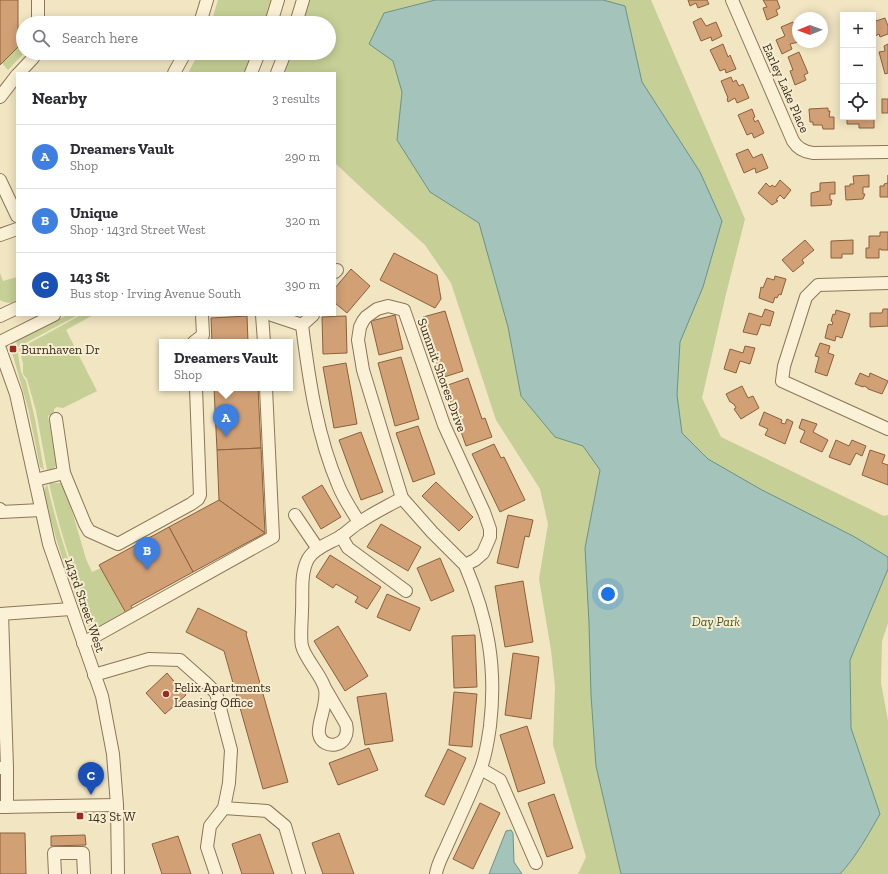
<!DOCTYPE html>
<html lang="en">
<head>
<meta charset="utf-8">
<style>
	:root { --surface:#fff; --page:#f2f2f3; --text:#2b2b33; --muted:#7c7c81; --line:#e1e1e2; --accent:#9e2924 }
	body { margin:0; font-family:"Zilla Slab",serif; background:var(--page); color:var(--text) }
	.controls { position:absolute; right:12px; top:12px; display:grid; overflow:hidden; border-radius:0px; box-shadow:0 2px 10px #0003 }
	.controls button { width:36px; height:36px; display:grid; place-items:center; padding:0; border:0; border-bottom:1px solid var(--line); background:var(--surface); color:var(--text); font:20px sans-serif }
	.compass { position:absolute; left:792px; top:12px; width:36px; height:36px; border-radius:50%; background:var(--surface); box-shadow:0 2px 10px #0003; rotate:269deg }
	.you { position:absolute; left:608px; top:594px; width:14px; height:14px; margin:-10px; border:3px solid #fff; border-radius:50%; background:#1a73e8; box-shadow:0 0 0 6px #1a73e833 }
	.badge { display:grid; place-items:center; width:26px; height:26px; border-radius:50%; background:var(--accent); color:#fff; font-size:13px; font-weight:700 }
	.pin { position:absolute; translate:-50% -33px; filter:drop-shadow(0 1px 2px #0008) }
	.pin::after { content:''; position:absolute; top:21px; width:14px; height:12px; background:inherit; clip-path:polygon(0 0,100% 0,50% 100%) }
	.popup { position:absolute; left:159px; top:339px; width:134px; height:52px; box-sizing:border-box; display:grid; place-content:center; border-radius:0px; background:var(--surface); filter:drop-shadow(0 1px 3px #0005); font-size:13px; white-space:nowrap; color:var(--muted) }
	.popup b { font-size:15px; color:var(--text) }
	.popup::after { content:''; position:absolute; left:50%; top:100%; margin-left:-8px; border:8px solid transparent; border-top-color:var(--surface) }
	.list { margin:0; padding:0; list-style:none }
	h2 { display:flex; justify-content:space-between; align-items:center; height:52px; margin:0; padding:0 16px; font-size:17px }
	h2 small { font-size:13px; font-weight:400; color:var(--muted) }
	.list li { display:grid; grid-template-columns:26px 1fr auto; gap:12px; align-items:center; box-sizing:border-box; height:64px; padding:0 16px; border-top:1px solid var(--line) }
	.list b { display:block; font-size:15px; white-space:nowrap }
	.list p { margin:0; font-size:13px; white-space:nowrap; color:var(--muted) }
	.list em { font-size:13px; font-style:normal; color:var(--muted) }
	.icon { flex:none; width:22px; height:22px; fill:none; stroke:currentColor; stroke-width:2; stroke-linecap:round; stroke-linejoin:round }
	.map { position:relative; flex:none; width:888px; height:874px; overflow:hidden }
	.search { position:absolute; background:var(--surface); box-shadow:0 2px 10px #0003; left:16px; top:16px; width:320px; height:44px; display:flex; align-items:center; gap:10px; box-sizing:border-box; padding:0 14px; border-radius:22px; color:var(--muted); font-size:15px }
	.panel { position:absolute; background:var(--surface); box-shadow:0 2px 10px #0003; left:16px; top:72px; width:320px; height:244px; border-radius:0px }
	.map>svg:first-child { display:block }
</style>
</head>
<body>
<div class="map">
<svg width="888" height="874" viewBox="0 0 888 874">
	<rect width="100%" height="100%" fill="#f1e5c2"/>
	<g fill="#c6cf95">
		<polygon points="218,0 271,0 264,23 211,23"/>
		<polygon points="308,0 651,0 745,219 726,294 702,398 721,437 884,516 888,515 888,623 882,641 881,683 888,721 888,874 578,874 586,857 553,745 555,686 551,650 539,579 548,524 540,489 496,420 451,283 425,245 367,193 335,163 335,73 283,73 291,53 329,53 329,23 302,23"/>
		<polygon points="18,30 23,35 23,53 24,53 8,70 2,63 18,47"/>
		<polygon points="199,53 253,53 244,73 188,73"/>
		<path d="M0,273l3,8 14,-4v24c-7,3 -11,2 -17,-1z"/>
		<polygon points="67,315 78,315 18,347 16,342 17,341"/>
		<polygon points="81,315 93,315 66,330 97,391 63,408 57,407 54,409 54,413 48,416 57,465 53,469 47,470 36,411 27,379 23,374 23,363 19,349"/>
		<path d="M17,350c3,11 2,22 9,31l9,38 9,51 -4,-3 -11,-55 -17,-60z"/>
		<path d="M49,483h12l4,4 21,72 6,13 9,-4 24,45 -29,17c-19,-48 -36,-96 -47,-147z"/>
		<path d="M47,484c12,51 28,98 47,147h-1l-4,-2c-19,-45 -35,-91 -45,-139z"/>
	</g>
	<g fill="#a4c3bb" stroke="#6b928a">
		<path d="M435,0h168l22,6 17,76 58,90 22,49 -19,66 -23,55 -3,53 5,38 26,26 54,31 91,46 35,21v12l-38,91 1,68 29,86c-12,21 -24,43 -40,60h-219l-25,-108 -5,-71 -2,-72 -4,-75 15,-78 -17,-24 -28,-9 -34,-41 -13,-69 -29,-104 -49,-31 -33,-52 5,-48 -9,-31 -24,-17 15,-31z"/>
		<polygon points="511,830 513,833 514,862 522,874 489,874 506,831"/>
	</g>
	<g fill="#d1a075" stroke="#8c603c">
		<polygon points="0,0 18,0 18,47 0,65"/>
		<polygon points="688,0 707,0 709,4 698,8 696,3 690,6"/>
		<polygon points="763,0 777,0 780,8 776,10 778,15 767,20 763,8 767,7"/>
		<polygon points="701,18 706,26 716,22 722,36 712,41 711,37 701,41 693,22"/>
		<polygon points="875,18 876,21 885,18 888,26 888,34 880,37 879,34 873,37 873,19"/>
		<polygon points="793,22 798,33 799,42 790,44 792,49 782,54 776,40 785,36 781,27"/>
		<polygon points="723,44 728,57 730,55 736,69 726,73 725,69 720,71 710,50"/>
		<polygon points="888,44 888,73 885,74 879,52 885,51 884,46"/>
		<polygon points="799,52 808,73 804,75 806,80 795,85 790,71 793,70 788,57"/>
		<polygon points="731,77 733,82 736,80 739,86 743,84 749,98 737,103 735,98 728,102 727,99 728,98 721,81"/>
		<rect x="882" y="99" width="6" height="14"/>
		<polygon points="828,108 828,111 830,111 829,117 834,117 834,129 823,129 822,125 813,125 813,122 810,122 809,109"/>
		<polygon points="752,109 755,117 753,118 755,122 758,120 764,133 754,138 752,133 747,135 738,115"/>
		<polygon points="874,116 874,128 859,128 859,124 847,124 847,117"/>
		<polygon points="748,149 753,158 762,154 768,168 756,173 755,168 744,173 736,154"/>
		<polygon points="869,175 869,187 863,187 863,194 865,194 863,199 846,200 845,186 850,186 850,184 854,184 853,176"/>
		<polygon points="888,175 888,197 880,197 880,186 884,186 884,184 888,183"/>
		<polygon points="780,180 791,190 784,199 780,195 776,200 778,201 772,205 758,193 766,183 770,187 772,185 775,187"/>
		<polygon points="835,182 835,194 830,194 830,200 832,200 831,205 811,206 811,193 820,191 820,183"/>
		<polygon points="880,232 888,232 888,250 881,250 881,249 879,249 879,258 866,258 866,248 869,248 869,236 880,236"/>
		<polygon points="805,240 814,250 802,260 804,263 793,272 782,260"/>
		<polygon points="853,240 853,254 842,254 842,258 831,258 831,241"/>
		<polygon points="394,253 437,275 441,299 435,308 380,280"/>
		<polygon points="351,269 370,286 347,313 335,303 335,288"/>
		<polygon points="775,276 786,279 781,295 779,294 777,298 775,297 773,303 759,298 761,287 763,288 767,278 774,280"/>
		<polygon points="765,309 774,312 770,326 761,324 757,335 743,332 749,313 762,317"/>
		<polygon points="883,309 888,309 888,326 870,327 870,313 882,313"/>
		<polygon points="836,310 850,314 842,338 836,336 835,341 825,338 828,325 829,324 832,325 833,322 831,321 833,314 835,315"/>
		<polygon points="445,311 463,371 441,378 423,317"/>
		<polygon points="395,315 403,349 379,355 371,321"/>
		<polygon points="247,316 248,342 212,342 211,318"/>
		<polygon points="346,316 347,353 323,354 322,317"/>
		<polygon points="820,343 830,346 828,353 834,355 827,376 815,372 819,357 815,356"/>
		<polygon points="745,346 755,348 750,364 740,361 736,373 724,369 730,349 743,353"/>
		<polygon points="401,357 419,419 395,426 378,363"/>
		<polygon points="346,363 357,424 334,428 323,367"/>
		<polygon points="860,373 869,377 870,373 888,381 882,394 868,389 868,388 864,386 863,387 855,384"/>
		<polygon points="468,378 482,419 485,418 492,437 466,446 445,386"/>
		<polygon points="742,386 748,398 753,396 759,408 741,419 734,409 736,408 734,404 733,404 731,402 730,402 726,394"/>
		<polygon points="214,388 258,388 261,448 217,450"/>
		<polygon points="764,412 782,420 781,423 785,424 787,419 793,422 785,444 765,435 768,429 759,425"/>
		<polygon points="802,419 817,424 813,432 828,440 822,452 800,442 805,431 799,428"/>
		<polygon points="418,426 435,474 413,482 396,433"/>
		<polygon points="361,432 383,492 361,500 339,440"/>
		<polygon points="836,440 849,446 852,440 866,446 862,456 856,453 850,465 829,457"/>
		<polygon points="494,444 501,458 504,457 525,500 500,512 472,454"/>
		<polygon points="261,448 265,533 219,500 217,450"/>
		<polygon points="870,450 885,455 882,463 888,465 888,485 862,475"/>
		<polygon points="436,482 473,517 459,531 422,496"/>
		<polygon points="322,485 341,517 321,529 302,497"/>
		<polygon points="219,500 265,533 193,572 169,527"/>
		<polygon points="508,515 533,520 529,537 525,536 518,568 497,563"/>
		<polygon points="381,524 421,547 408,571 367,547"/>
		<polygon points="169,527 193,572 131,606 134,611 127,615 99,565"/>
		<polygon points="330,555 381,587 367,609 355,602 358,597 336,584 333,588 316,577"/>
		<polygon points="440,558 454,591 431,601 417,568"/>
		<polygon points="523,581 533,642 505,647 495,586"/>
		<polygon points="387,594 420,608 410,631 377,617"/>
		<polygon points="198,608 247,632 246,634 288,782 263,789 224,651 186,632"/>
		<polygon points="338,626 368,676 345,691 314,641"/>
		<polygon points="475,635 477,687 454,688 452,636"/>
		<polygon points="513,653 539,657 531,719 505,715"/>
		<polygon points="167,673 186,695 165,714 146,693"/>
		<polygon points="454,692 477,694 472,747 449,745"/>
		<polygon points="386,693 393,741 365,745 357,697"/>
		<polygon points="527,726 545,783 518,792 500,735"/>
		<polygon points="369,748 378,770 338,785 329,763"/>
		<polygon points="448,749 466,758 444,805 425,796"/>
		<polygon points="554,794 573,848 547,857 528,803"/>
		<polygon points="480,803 500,813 473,869 453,859"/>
		<polygon points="0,833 25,833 26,874 0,874"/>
		<polygon points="339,833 354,874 323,874 312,843"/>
		<polygon points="260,834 274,874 242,874 232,844"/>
		<polygon points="85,835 86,845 51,846 51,836"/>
		<polygon points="178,836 191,874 162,874 152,844"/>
	</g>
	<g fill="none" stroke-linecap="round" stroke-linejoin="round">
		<defs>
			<g id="minor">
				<polyline points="38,0 38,23"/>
				<path d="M732,0l61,141c5,8 11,11 20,12l75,-1"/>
				<polyline points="200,23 207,0"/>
				<polyline points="271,23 278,0"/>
				<polyline points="296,23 303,0"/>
				<polyline points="19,73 33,58 36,53"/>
				<polyline points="174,73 185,53"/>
				<polyline points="251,73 259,53"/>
				<polyline points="277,73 285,53"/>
				<polyline points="0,97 17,75"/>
				<polyline points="0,180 17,216"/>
				<polyline points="0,235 17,229"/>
				<polyline points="335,272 337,270"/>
				<polyline points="888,283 818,285 806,297 784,366 782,381 888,429"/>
				<polyline points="262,315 264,342"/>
				<polyline points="272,315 302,325"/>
				<path d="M313,315l-11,10c7,55 15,111 37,162 5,12 13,24 20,35"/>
				<polyline points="0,316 17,308"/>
				<polyline points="0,342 54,315"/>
				<polyline points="194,342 203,335 202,315"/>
				<polyline points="0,349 16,394 49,544 102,696 113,754 117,805 118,874"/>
				<polyline points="56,419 64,473"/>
				<polyline points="35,480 64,473 85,524 89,531 118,544 191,504 198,499 200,495 196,388"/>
				<polyline points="0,509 1,512 41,510"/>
				<polyline points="295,515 318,549"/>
				<polyline points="341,536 348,548 406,591"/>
				<polyline points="0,614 71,609"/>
				<polyline points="83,643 273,537 266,388"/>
				<polyline points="94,675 149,659 180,660 207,684 216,693 231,750 229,783 224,808 267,811 285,826 299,874"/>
				<path d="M325,688l21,36c6,24 -24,27 -27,10 -2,-11 9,-30 6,-45 -2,-12 -20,-30 -23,-43 -2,-8 0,-27 0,-36 1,-17 -2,-36 6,-51 6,-11 22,-16 32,-22 7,-5 13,-11 20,-15 13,-9 28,-16 42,-24"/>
				<polyline points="0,768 7,768 2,614"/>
				<polyline points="7,768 7,807"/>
				<polyline points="481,769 500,780 536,863"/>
				<polyline points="0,807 117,805"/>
				<polyline points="55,874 54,853 83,853 84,874"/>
				<polyline points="216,874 207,847 210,826 224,808"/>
				<path d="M436,874c1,-10 8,-21 12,-31 11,-24 22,-48 32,-73 6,-14 8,-30 10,-44 7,-59 -2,-107 -25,-161l10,-5 8,-7 7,-16v-8l-6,-17 -40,-87 -40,-115 -16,-4 -11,3 -11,8 -3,4 -3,6 -2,13 5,30 39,128 30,34 33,33"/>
			</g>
		</defs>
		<use href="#minor" stroke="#8c7658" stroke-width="14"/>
		<use href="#minor" stroke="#fbf1d6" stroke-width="12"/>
	</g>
	<g fill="#9e2924" stroke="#f7eed2" stroke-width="1.5">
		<rect x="9" y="345" width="8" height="8" rx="2"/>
		<circle cx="166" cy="694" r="4"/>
		<rect x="76" y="812" width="8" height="8" rx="2"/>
	</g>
	<g text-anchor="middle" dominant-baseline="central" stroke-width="4" stroke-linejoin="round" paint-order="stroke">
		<g font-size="13" fill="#3a2d1d" stroke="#f7eed2">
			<text transform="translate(786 88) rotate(66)">Earley Lake Place</text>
			<text transform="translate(442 375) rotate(70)">Summit Shores Drive</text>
			<text transform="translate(85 605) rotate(71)">143rd Street West</text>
		</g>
		<g font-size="13" fill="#3a2d1d" stroke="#f7eed2" text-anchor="start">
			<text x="21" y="349">Burnhaven Dr</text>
			<text x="174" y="687">Felix Apartments<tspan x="174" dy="15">Leasing Office</tspan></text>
			<text x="88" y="816">143 St W</text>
		</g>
		<g font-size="13" font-style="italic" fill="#485822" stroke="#f7eed2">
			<text x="716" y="621">Day Park</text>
		</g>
	</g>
</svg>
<div class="controls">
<button>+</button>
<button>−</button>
<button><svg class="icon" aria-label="locate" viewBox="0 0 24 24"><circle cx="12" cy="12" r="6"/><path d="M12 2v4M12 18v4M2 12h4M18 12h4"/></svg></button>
</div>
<svg class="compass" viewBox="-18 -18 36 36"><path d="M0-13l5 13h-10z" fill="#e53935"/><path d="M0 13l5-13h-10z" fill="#7c7c81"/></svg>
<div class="you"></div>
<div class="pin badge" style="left:226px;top:437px;background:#3f7fe0">A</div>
<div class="popup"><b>Dreamers Vault</b>Shop</div>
<div class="pin badge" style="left:147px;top:570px;background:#3f7fe0">B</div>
<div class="pin badge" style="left:91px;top:795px;background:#1a4fb4">C</div>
<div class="search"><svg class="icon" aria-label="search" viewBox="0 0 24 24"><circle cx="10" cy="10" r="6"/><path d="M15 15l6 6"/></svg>Search here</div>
<section class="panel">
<h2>Nearby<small>3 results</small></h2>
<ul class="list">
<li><span class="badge" style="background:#3f7fe0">A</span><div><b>Dreamers Vault</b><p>Shop</p></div><em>290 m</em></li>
<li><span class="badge" style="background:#3f7fe0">B</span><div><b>Unique</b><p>Shop · 143rd Street West</p></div><em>320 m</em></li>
<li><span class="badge" style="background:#1a4fb4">C</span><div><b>143 St</b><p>Bus stop · Irving Avenue South</p></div><em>390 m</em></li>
</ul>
</section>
</div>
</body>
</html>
